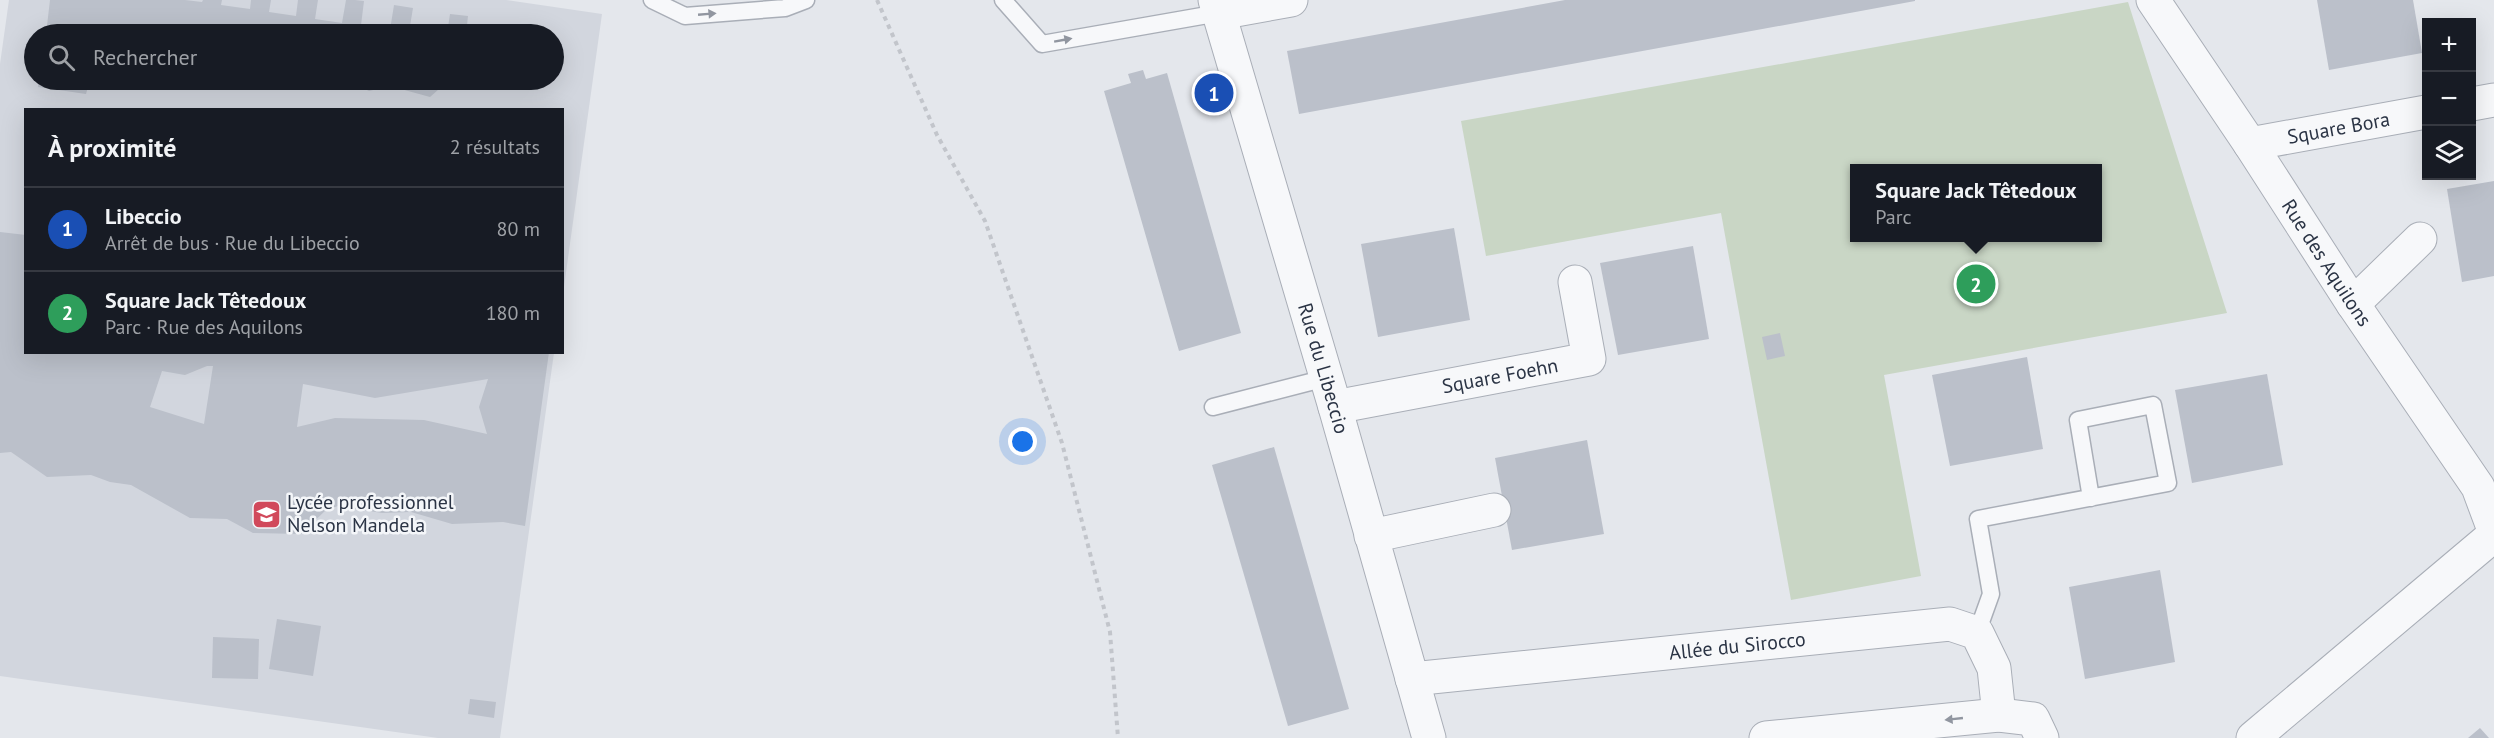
<!DOCTYPE html>
<html lang="fr">
<head>
<meta charset="utf-8">
<style>
	:root { --surface:#171b24; --page:#242831; --text:#f1f3f6; --muted:#9ea1a6; --line:#363941; --accent:#d1495b }
	body { margin:0; font-family:"PT Sans",sans-serif; background:var(--page); color:var(--text) }
	.controls { position:absolute; right:18px; top:18px; display:grid; overflow:hidden; border-radius:0px; box-shadow:0 6px 24px #0002 }
	.controls button { width:54px; height:54px; display:grid; place-items:center; padding:0; border:0; border-bottom:2px solid var(--line); background:var(--surface); color:var(--text); font:30px sans-serif }
	.you { position:absolute; left:1023px; top:442px; width:21px; height:21px; margin:-15px; border:4px solid #fff; border-radius:50%; background:#1a73e8; box-shadow:0 0 0 9px #1a73e833 }
	.badge { display:grid; place-items:center; width:39px; height:39px; border-radius:50%; background:var(--accent); color:#fff; font-size:20px; font-weight:700 }
	.pin { position:absolute; translate:-50% -50%; border:3px solid #fff; box-shadow:0 2px 6px #0006 }
	.popup { position:absolute; left:1850px; top:164px; width:252px; height:78px; box-sizing:border-box; display:grid; place-content:center; border-radius:0px; background:var(--surface); filter:drop-shadow(0 2px 4px #0005); font-size:20px; white-space:nowrap; color:var(--muted) }
	.popup b { font-size:22px; color:var(--text) }
	.popup::after { content:''; position:absolute; left:50%; top:100%; margin-left:-12px; border:12px solid transparent; border-top-color:var(--surface) }
	.list { margin:0; padding:0; list-style:none }
	h2 { display:flex; justify-content:space-between; align-items:center; height:78px; margin:0; padding:0 24px; font-size:26px }
	h2 small { font-size:20px; font-weight:400; color:var(--muted) }
	.list li { display:grid; grid-template-columns:39px 1fr auto; gap:18px; align-items:center; box-sizing:border-box; height:84px; padding:0 24px; border-top:2px solid var(--line) }
	.list b { display:block; font-size:22px; white-space:nowrap }
	.list p { margin:0; font-size:20px; white-space:nowrap; color:var(--muted) }
	.list em { font-size:20px; font-style:normal; color:var(--muted) }
	.icon { flex:none; width:33px; height:33px; fill:none; stroke:currentColor; stroke-width:2; stroke-linecap:round; stroke-linejoin:round }
	.map { position:relative; flex:none; width:2494px; height:738px; overflow:hidden }
	.search { position:absolute; background:var(--surface); box-shadow:0 6px 24px #0002; left:24px; top:24px; width:540px; height:66px; display:flex; align-items:center; gap:15px; box-sizing:border-box; padding:0 21px; border-radius:33px; color:var(--muted); font-size:22px }
	.panel { position:absolute; background:var(--surface); box-shadow:0 6px 24px #0002; left:24px; top:108px; width:540px; height:246px; border-radius:0px }
	.map>svg:first-child { display:block }
</style>
</head>
<body>
<div class="map">
<svg width="2494" height="738" viewBox="0 0 2494 738">
	<rect width="100%" height="100%" fill="#e4e7ec"/>
	<path fill="#d2d6de" fill-rule="evenodd" d="M9,0h497l96,14 -39,280 -1,-184h-536v242l528,1 -54,385h-62l-438,-62v-612zM34,34h520v46h-520z"/>
	<path fill="#c9d6c5" fill-rule="evenodd" d="M2128,2l99,311 -343,62 37,201 -130,24 -70,-387 -235,43 -25,-135zM1854,168h244v70h-244z"/>
	<g fill="#bbc0ca" fill-rule="evenodd">
		<polygon points="50,0 185,0 202,2 203,0 222,0 221,5 250,9 251,0 271,0 269,12 296,16 298,0 318,0 315,19 342,23 346,0 355,0 364,1 361,25 390,30 394,5 413,8 409,32 414,34 46,34"/>
		<polygon points="1565,0 1915,0 1915,1 1299,114 1287,51"/>
		<polygon points="2317,0 2413,0 2422,53 2329,70"/>
		<polygon points="450,14 468,16 466,34 447,34"/>
		<polygon points="1143,70 1146,79 1167,73 1241,333 1179,351 1104,91 1131,83 1128,74"/>
		<polygon points="39,80 90,80 86,94 38,87"/>
		<polygon points="346,80 493,80 489,88 439,89 430,97 390,86 369,91"/>
		<polygon points="2494,181 2494,276 2462,282 2447,189"/>
		<polygon points="1454,228 1470,320 1378,337 1361,244"/>
		<path d="M0,232l26,3v117h523l-24,174 -22,-4 -51,2 -41,-12 -29,1 -44,-7 -12,4 -25,24 -48,-1 -26,-14 -37,-1 -59,-33 -21,-3 -19,-7 -44,2 -36,-25 -11,1zM207,366h6l-9,58 -54,-17 12,-36 23,4zM488,379l-9,28 8,27 -63,-14 -89,-2 -38,9 6,-43 72,14z"/>
		<polygon points="1693,246 1709,339 1618,355 1600,263"/>
		<polygon points="1780,333 1785,356 1767,360 1762,337"/>
		<polygon points="2027,357 2043,449 1950,466 1932,375"/>
		<polygon points="2267,374 2283,465 2192,483 2175,390"/>
		<polygon points="1587,440 1604,534 1512,550 1495,458"/>
		<polygon points="1274,447 1349,709 1288,726 1212,465"/>
		<polygon points="2160,570 2175,662 2085,679 2069,587"/>
		<polygon points="277,619 321,626 313,676 269,669"/>
		<polygon points="213,637 259,639 258,679 212,678"/>
		<polygon points="470,699 496,702 494,718 468,714"/>
		<polygon points="2480,728 2489,738 2468,738"/>
	</g>
	<g fill="none" stroke-linecap="round" stroke-linejoin="round">
		<defs>
			<g id="lane">
				<polyline points="652,0 685,16 785,8 806,0"/>
				<polyline points="1003,0 1042,44 1219,13"/>
				<polyline points="1213,407 1326,378"/>
				<polyline points="1977,633 1991,594 1978,519 2168,483 2153,405 2078,420 2091,498"/>
			</g>
			<g id="street">
				<path id="s1" d="M1215,0l120,407 94,331"/>
				<path id="s2" d="M2153,0l97,144 103,160 125,183 16,43"/>
				<polyline points="1219,13 1291,0"/>
				<polyline points="2472,104 2494,100"/>
				<path id="s3" d="M2250,144l176,-32"/>
				<polyline points="2353,304 2420,239"/>
				<path id="s4" d="M1335,407l254,-48 -14,-77"/>
				<polyline points="1371,536 1494,510"/>
				<path id="s5" d="M1412,679l538,-55 27,9 17,35 5,47"/>
				<polyline points="1766,738 1999,715 2033,719 2042,738"/>
				<polyline points="2253,738 2494,535"/>
			</g>
		</defs>
		<use href="#lane" stroke="#a9aeb7" stroke-width="19"/>
		<use href="#street" stroke="#a9aeb7" stroke-width="35"/>
		<polyline stroke="#c2c5cb" stroke-width="4" stroke-dasharray="4.5 4.5" stroke-linecap="butt" points="877,0 937,135 985,221 1062,443 1110,632 1118,738"/>
		<use href="#lane" stroke="#f7f8fa" stroke-width="16"/>
		<use href="#street" stroke="#f7f8fa" stroke-width="33"/>
	</g>
	<defs><path id="oneway-solid" d="M-6-.8H1V-3.2L6.5 0L1 3.2V.8H-6Z" transform="scale(1.5)"/></defs>
	<g fill="#9196a0">
		<use href="#oneway-solid" transform="translate(707 14) rotate(-5)"/>
		<use href="#oneway-solid" transform="translate(1063 40) rotate(-10)"/>
		<use href="#oneway-solid" transform="translate(1954 719) rotate(174)"/>
	</g>
	<defs>
		<symbol id="school-square" viewBox="-11 -11 22 22"><rect x="-9" y="-9" width="18" height="18" rx="4" fill="#d1495b" stroke="#f4f6f9"/><path d="M0-5L7-2L0 1L-7-2ZM-4 1L0 2.5L4 1V4Q0 6-4 4Z" fill="#fff"/></symbol>
	</defs>
	<g fill-rule="evenodd">
		<use href="#school-square" x="250" y="498" width="33" height="33"/>
	</g>
	<g text-anchor="middle" dominant-baseline="central" stroke-width="5" stroke-linejoin="round" paint-order="stroke">
		<g font-size="20" fill="#2b3445" stroke="#f4f6f9">
			<text stroke="none"><textPath href="#s3" startOffset="90">Square Bora</textPath></text>
			<text stroke="none"><textPath href="#s2" startOffset="315">Rue des Aquilons</textPath></text>
			<text stroke="none"><textPath href="#s1" startOffset="384">Rue du Libeccio</textPath></text>
			<text stroke="none"><textPath href="#s4" startOffset="168">Square Foehn</textPath></text>
			<text stroke="none"><textPath href="#s5" startOffset="327">Allée du Sirocco</textPath></text>
		</g>
		<g font-size="20" fill="#2b3445" stroke="#f4f6f9" text-anchor="start">
			<text x="287" y="502">Lycée professionnel<tspan x="287" dy="23">Nelson Mandela</tspan></text>
		</g>
	</g>
</svg>
<div class="controls">
<button>+</button>
<button>−</button>
<button><svg class="icon" aria-label="layers" viewBox="0 0 24 24"><path d="M12 4l9 5-9 5-9-5zM3 14l9 5 9-5"/></svg></button>
</div>
<div class="you"></div>
<div class="pin badge" style="left:1214px;top:93px;background:#1a4fb4">1</div>
<div class="pin badge" style="left:1976px;top:284px;background:#2e9e5b">2</div>
<div class="popup"><b>Square Jack Têtedoux</b>Parc</div>
<div class="search"><svg class="icon" aria-label="search" viewBox="0 0 24 24"><circle cx="10" cy="10" r="6"/><path d="M15 15l6 6"/></svg>Rechercher</div>
<section class="panel">
<h2>À proximité<small>2 résultats</small></h2>
<ul class="list">
<li><span class="badge" style="background:#1a4fb4">1</span><div><b>Libeccio</b><p>Arrêt de bus · Rue du Libeccio</p></div><em>80 m</em></li>
<li><span class="badge" style="background:#2e9e5b">2</span><div><b>Square Jack Têtedoux</b><p>Parc · Rue des Aquilons</p></div><em>180 m</em></li>
</ul>
</section>
</div>
</body>
</html>
